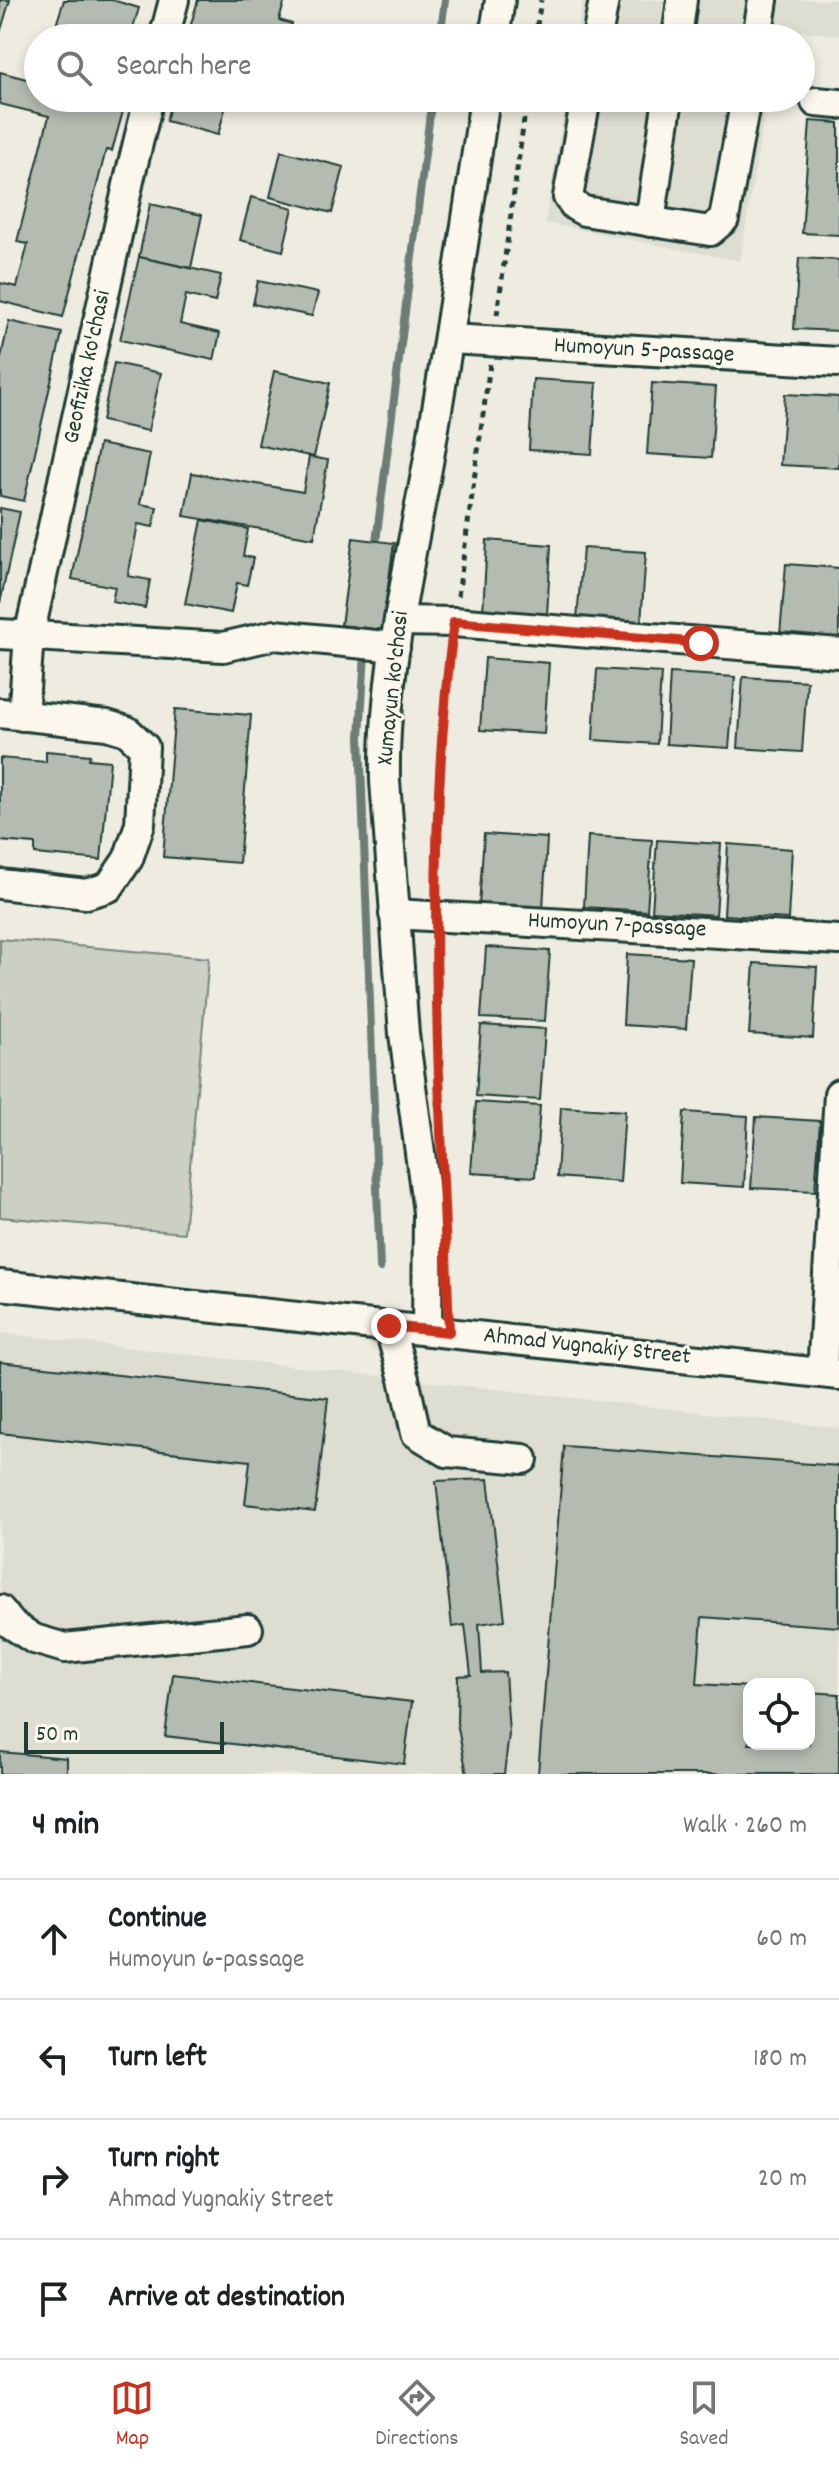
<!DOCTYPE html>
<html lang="en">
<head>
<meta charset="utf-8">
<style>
	:root { --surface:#fff; --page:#f6f6f6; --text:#202124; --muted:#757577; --line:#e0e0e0; --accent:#c8321e }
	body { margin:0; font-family:Dekko,sans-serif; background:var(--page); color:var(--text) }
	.controls { position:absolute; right:24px; bottom:24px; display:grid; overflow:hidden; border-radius:16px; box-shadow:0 4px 12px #0003 }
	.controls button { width:72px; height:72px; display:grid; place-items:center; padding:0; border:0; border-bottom:2px solid var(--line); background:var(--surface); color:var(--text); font:40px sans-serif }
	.scale { position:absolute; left:24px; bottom:20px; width:200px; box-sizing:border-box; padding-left:8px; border:4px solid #1f3d34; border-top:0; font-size:22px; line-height:28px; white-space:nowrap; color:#1f3d34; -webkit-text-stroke:6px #fbf7ec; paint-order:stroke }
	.stop { position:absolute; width:24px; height:24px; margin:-18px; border:6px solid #c8321e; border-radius:50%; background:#fff }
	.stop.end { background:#c8321e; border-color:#fff; box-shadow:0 2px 8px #0008 }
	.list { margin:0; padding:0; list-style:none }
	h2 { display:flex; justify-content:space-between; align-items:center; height:104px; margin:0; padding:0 32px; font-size:34px }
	h2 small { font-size:26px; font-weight:400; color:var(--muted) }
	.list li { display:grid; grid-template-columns:52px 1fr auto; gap:24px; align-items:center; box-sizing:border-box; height:120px; padding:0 32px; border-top:2px solid var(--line) }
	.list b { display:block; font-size:30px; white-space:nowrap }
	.list p { margin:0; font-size:26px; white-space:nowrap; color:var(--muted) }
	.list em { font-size:26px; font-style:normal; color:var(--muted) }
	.icon { flex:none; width:44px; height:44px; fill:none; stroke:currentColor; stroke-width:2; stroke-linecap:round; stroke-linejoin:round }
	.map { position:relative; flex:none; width:839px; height:1774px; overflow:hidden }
	.search { position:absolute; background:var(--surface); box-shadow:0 4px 12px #0003; left:24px; right:24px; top:24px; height:88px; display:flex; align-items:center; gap:20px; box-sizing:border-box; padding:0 28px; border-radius:44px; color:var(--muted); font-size:30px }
	.sheet { height:584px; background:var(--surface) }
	nav { display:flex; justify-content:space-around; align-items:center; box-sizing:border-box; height:112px; border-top:2px solid var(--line); background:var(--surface); font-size:22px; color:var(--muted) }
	nav a { display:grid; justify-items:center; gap:4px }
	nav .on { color:var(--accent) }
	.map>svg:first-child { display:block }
</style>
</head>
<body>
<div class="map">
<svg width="839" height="1774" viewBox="0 0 839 1774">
	<rect width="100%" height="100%" fill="#eeece1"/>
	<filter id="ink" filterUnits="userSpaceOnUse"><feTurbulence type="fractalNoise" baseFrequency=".0125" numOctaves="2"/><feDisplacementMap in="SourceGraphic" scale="16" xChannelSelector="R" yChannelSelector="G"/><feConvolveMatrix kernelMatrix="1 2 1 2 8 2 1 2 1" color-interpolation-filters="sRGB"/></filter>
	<g filter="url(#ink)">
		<g fill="#ddddd2" fill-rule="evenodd">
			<polygon points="583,0 839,0 839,36 779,28 777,38 576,38"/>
			<polygon points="566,98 767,98 740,261 545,223"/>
			<path d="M0,1333l839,95v346h-839zM749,1684h60v60h-60z"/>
		</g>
		<polygon fill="#cbcfc4" stroke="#75867c" stroke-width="2" points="0,939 209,958 184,1233 0,1217"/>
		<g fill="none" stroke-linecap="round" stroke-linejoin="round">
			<g stroke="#6c7d74" stroke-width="8">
				<polyline points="440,38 445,0"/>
				<polyline points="375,550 432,98"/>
				<polyline points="367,619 360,737 380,1268"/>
			</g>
		</g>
		<g fill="#b4bbb0" stroke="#1f3d34" stroke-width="2">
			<polygon points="0,0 10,0 0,33"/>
			<polygon points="64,0 112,0 139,8 132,31 144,35 143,38 52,38"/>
			<polygon points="198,0 285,0 279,20 292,24 288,38 187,38"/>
			<polygon points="0,72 38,82 38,98 101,98 125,104 112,151 106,150 63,317 0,301 0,283 17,287 28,244 17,242 49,116 0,104"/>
			<polygon points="172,98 228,98 218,135 166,121"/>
			<polygon points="810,121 839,123 839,235 802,233"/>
			<polygon points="281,151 344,167 332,213 270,197"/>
			<polygon points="251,197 293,208 283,251 240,240"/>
			<polygon points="150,204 202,215 191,268 139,257"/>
			<polygon points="139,257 221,275 215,302 186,295 180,324 220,333 214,360 120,340"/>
			<polygon points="799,258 839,260 839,331 794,329"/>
			<polygon points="258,281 318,293 312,316 253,304"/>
			<polygon points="9,321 62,333 24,501 0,496 0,362"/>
			<polygon points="114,363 161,373 148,431 102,421"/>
			<polygon points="274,371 330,383 314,457 258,445"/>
			<polygon points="533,379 597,383 592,454 529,450"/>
			<polygon points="652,383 716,387 711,458 647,454"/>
			<polygon points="785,394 839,397 839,468 780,465"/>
			<polygon points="99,444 150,454 140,504 157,507 153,527 138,524 128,576 150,580 145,608 112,602 115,587 72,579"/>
			<polygon points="309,457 328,460 314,538 184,516 192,473 303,492"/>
			<polygon points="0,508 20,512 0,603"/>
			<polygon points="202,520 248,529 243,556 253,558 247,585 237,583 231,613 185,604"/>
			<polygon points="353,538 394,543 382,630 341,625"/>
			<polygon points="487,540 551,545 547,615 483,612"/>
			<polygon points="583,548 646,552 641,623 577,619"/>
			<polygon points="786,564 839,568 839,639 780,635"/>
			<polygon points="485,658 549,663 544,734 480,730"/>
			<polygon points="597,669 661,673 657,744 593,740"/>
			<polygon points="670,673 735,677 729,748 666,744"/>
			<polygon points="743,677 807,681 802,752 738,748"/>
			<polygon points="175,709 251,715 239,863 163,857"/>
			<polygon points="46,751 90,755 89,759 110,761 101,860 35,854 35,844 0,841 0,758 46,762"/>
			<polygon points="484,834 547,838 543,909 479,905"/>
			<polygon points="588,836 652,840 647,911 584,907"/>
			<polygon points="657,840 721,844 716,915 652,911"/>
			<polygon points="728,844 792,849 788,919 724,915"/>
			<polygon points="486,947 550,951 545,1021 481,1018"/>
			<polygon points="627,954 691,958 686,1029 623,1025"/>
			<polygon points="754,963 817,967 813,1038 749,1034"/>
			<polygon points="481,1025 545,1029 540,1100 476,1096"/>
			<polygon points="476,1102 540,1106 535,1177 471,1173"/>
			<polygon points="561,1107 625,1111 620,1182 557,1177"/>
			<polygon points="684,1112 748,1116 744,1187 680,1183"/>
			<polygon points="756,1117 820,1121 815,1191 751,1188"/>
			<polygon points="0,1362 328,1398 315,1512 245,1504 250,1461 0,1433"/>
			<polygon points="564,1446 839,1466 839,1627 702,1617 697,1684 749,1687 749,1744 809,1744 809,1692 839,1694 839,1774 538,1774"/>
			<polygon points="488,1479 505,1620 479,1624 482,1673 505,1672 509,1734 504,1774 467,1774 457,1723 458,1676 471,1675 465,1625 452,1627 436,1481"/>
			<polygon points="173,1674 412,1702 404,1764 165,1736"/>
			<polygon points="0,1752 67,1758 67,1774 0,1774"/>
		</g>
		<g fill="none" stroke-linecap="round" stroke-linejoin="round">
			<defs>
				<g id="minor">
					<polyline points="164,38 174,0"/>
					<polyline points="494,38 500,0"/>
					<polyline points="597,38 604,0"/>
					<polyline points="677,38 682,0"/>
					<polyline points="757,38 763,0"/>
					<polyline points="586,98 568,197 575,206 584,211 710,231 724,219 746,98"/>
					<polyline points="816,102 839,104"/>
					<polyline points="650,222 668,98"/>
					<polyline points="450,339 839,362"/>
					<polyline points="399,621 454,622 839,653"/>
					<polyline points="0,634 223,647 275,635 395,647"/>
					<polyline points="0,713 107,725 127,731 144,747 140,824 128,859 109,887 86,894 0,884"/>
					<polyline points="23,716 29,636 130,176 149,98"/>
					<polyline points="394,914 839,940"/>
					<polyline points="0,1285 839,1375"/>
					<polyline points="389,1326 404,1379 416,1433 447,1452 523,1459"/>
					<path d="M427,1330l1,-118 -24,-178 -19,-253c-2,-107 24,-213 43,-318 21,-121 39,-243 57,-365"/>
					<polyline points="822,1373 839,1094"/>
					<polyline points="0,1610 11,1624 34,1639 65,1648 248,1629"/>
				</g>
			</defs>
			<use href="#minor" stroke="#1f3d34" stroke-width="34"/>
			<g stroke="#1f3d34" stroke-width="5" stroke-dasharray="6 6" stroke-linecap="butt">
				<polyline points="535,38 541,0"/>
				<polyline points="497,315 527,98"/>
				<polyline points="458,596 490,364"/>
				<polyline points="437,891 444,696 451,646"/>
				<polyline points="437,941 441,1091"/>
			</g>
			<use href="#minor" stroke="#fbf7ec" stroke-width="28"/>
		</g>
	</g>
	<g fill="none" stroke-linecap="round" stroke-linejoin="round" filter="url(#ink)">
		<path stroke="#c8321e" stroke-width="10" d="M389,1326l60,6c-8,-236 -27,-476 5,-710l247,21"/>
	</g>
	<g text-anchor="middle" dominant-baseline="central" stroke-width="6" stroke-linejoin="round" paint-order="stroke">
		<g font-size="24" fill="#1f3d34" stroke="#fbf7ec">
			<text transform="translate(644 351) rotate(3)">Humoyun 5-passage</text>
			<text transform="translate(88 367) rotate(-78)">Geofizika ko'chasi</text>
			<text transform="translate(394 688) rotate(-84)">Xumayun ko'chasi</text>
			<text transform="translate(617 926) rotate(3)">Humoyun 7-passage</text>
			<text transform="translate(587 1347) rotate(6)">Ahmad Yugnakiy Street</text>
		</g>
	</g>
</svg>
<div class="controls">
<button><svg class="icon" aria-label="locate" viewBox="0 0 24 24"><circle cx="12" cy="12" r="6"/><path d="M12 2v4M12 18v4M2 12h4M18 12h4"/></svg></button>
</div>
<div class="scale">50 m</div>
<div class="stop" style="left:701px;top:643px"></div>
<div class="stop end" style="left:389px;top:1326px"></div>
<div class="search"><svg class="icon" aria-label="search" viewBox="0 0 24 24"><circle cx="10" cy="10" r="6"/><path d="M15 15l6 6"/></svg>Search here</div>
</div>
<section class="sheet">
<h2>4 min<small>Walk · 260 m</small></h2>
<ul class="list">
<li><svg class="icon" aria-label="ahead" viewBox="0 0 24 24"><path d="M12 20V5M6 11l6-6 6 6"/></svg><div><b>Continue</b><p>Humoyun 6-passage</p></div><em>60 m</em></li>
<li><svg class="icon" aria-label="left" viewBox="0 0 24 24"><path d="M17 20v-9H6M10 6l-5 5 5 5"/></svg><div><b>Turn left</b></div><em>180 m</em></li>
<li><svg class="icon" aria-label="right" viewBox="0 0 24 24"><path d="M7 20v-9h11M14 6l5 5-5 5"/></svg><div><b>Turn right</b><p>Ahmad Yugnakiy Street</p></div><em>20 m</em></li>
<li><svg class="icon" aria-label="arrive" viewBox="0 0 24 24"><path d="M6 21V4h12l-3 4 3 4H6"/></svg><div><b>Arrive at destination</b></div></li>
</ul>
</section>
<nav>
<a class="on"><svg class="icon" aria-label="map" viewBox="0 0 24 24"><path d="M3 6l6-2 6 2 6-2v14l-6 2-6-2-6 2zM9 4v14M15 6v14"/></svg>Map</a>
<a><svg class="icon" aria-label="directions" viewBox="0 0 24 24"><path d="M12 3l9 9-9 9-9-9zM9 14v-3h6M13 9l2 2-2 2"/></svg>Directions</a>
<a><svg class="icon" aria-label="saved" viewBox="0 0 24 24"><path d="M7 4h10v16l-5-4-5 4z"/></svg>Saved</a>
</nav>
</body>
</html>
